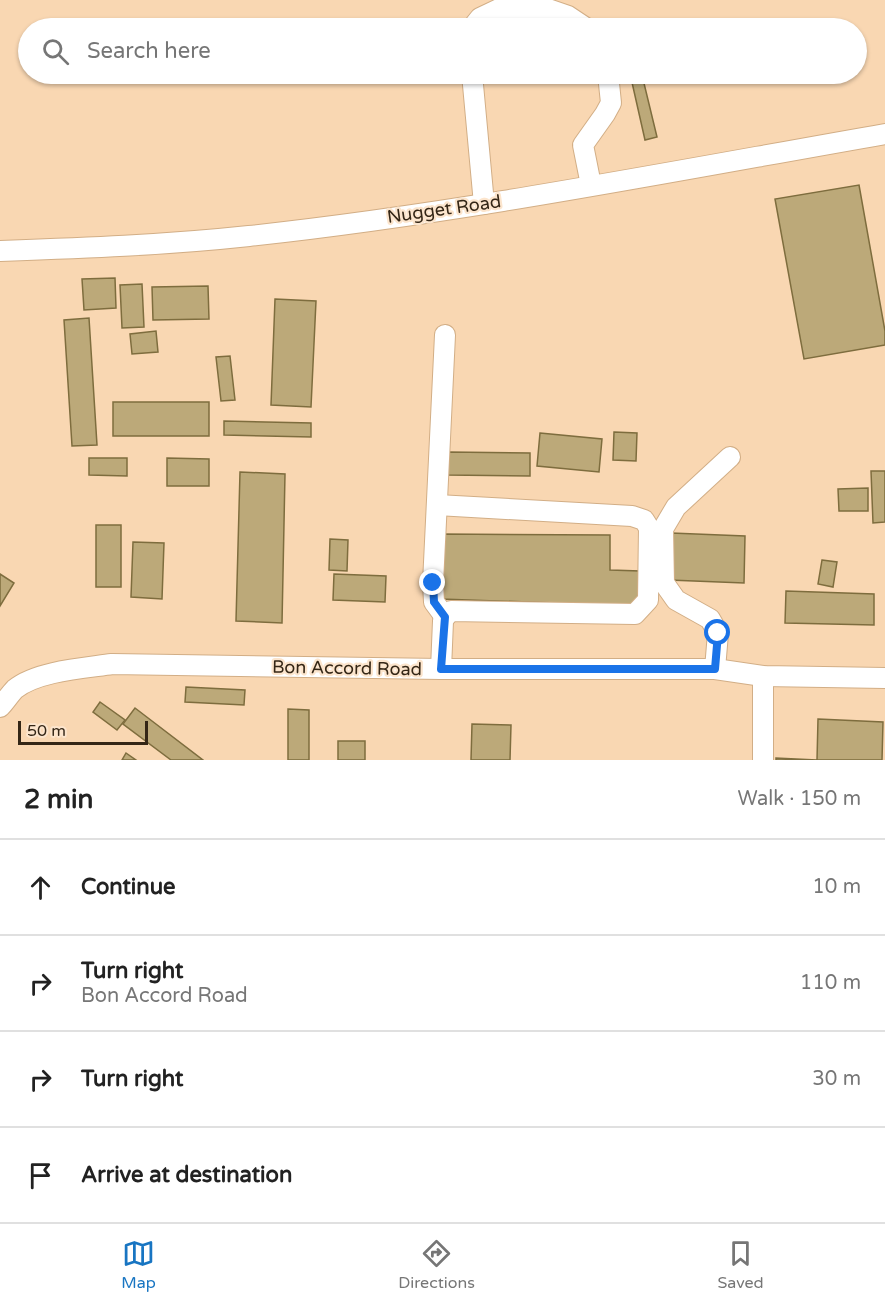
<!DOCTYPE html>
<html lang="en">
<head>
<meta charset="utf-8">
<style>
	:root { --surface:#fff; --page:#f2f2f2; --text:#222; --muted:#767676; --line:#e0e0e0; --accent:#1875c2 }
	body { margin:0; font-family:"Varela Round",sans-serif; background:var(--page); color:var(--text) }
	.scale { position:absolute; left:18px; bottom:15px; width:130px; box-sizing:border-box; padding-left:6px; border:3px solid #342616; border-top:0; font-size:16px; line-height:21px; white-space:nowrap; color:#342616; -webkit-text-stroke:4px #fce5cd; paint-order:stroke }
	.stop { position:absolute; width:18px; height:18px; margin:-14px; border:4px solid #1a73e8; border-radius:50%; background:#fff }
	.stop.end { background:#1a73e8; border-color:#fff; box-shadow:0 2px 6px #0008 }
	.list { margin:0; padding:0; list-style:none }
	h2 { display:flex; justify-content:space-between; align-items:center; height:78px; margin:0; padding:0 24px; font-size:26px }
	h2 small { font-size:20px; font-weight:400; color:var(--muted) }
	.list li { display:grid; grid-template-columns:39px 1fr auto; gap:18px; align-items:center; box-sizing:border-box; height:96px; padding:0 24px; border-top:2px solid var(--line) }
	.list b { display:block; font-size:22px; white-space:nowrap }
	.list p { margin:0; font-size:20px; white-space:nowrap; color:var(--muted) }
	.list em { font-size:20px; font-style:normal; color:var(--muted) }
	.icon { flex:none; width:33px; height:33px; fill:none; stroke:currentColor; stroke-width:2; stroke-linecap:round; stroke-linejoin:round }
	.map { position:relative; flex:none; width:885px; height:760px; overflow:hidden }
	.search { position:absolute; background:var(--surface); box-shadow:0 2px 4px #0004; left:18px; right:18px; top:18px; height:66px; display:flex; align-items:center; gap:15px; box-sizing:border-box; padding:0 21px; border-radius:33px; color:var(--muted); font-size:22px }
	.sheet { height:462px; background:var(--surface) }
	nav { display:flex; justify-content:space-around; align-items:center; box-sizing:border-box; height:84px; border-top:2px solid var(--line); background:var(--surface); font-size:16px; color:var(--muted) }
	nav a { display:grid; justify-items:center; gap:3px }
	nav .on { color:var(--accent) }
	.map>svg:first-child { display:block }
</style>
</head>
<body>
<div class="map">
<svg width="885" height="760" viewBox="0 0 885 760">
	<rect width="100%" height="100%" fill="#fce5cd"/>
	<path fill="#f9d7b2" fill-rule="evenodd" d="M0,0h885v760h-885zM28,28h828v46h-828z"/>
	<g fill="#bca979" stroke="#7e6d3e" stroke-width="1.5">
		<polygon points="642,75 657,137 645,140 631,78"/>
		<polygon points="859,185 885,331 885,345 804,359 775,199"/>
		<polygon points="115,278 116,308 84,310 82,279"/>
		<polygon points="142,284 144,327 122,328 120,285"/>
		<polygon points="208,286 209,319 153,320 152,287"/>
		<polygon points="275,299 316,301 311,407 271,405"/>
		<polygon points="89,318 97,445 72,446 64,320"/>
		<polygon points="156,331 158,352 132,354 130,334"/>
		<polygon points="230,356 235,400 221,401 216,357"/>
		<rect x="113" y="402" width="96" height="34"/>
		<polygon points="224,421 311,423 311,437 224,435"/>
		<polygon points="614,432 637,433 636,461 613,460"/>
		<polygon points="540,433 602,439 599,472 537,466"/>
		<polygon points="448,452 530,453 530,476 447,475"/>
		<polygon points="89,458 127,458 127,476 89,475"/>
		<polygon points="167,458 209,459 209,486 167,486"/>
		<polygon points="871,471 885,471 885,522 873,523"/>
		<polygon points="240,472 285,474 282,623 236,621"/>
		<polygon points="868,488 868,511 839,511 838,489"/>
		<rect x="96" y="525" width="25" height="62"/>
		<polygon points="671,533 745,536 744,583 669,580"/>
		<polygon points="441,534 610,535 610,570 640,571 639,606 441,599"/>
		<polygon points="330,539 348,540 347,571 329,570"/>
		<polygon points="133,542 164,543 162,599 131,597"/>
		<polygon points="822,560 837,562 833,587 818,584"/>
		<polygon points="0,574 14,583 0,606"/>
		<polygon points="334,574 386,576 385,602 333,600"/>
		<polygon points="786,591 874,594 874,625 785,623"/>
		<polygon points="186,687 245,690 244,705 185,702"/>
		<polygon points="100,702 125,720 117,730 93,712"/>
		<polygon points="135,708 203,760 171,760 123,724"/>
		<polygon points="288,709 309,710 309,760 288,760"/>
		<polygon points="818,719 883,722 882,760 776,760 776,758 817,760"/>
		<polygon points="472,724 511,725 510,760 471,760"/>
		<rect x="338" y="741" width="27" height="19"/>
		<polygon points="126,753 136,760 122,760"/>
	</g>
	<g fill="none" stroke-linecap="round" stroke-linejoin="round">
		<defs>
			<g id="minor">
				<polyline points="472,28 480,18 501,8 545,8 568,16 586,28"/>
				<polyline points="472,74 484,204"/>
				<polyline points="591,185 583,145 605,114 611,103 608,74"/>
				<path d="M0,251c83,-3 166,-6 249,-15 213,-23 425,-65 636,-102"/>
				<polyline points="437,505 632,516 644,520 649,528 648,600 635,614 451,611 445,617 443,621 441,669"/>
				<polyline points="445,617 434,602 433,583 445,335"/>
				<polyline points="715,669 718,633 710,619 676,600 664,583 663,529 676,507 730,457"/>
				<path d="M0,707c5,-5 10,-13 15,-18 22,-18 70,-21 97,-25l329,5h274l48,7 122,2"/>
				<polyline points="763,760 763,676"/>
			</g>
		</defs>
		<use href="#minor" stroke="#d2ae86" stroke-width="22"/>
		<use href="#minor" stroke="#fff" stroke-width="20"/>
	</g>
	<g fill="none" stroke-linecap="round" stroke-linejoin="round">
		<polyline stroke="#1a73e8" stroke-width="8" points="433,583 434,602 445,617 441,669 715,669 718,633"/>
	</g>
	<g text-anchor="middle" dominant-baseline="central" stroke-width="4.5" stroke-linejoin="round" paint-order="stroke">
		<g font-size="18" fill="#342616" stroke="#fce5cd">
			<text transform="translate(444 209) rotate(-8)">Nugget Road</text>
			<text transform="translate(347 668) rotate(1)">Bon Accord Road</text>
		</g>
	</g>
</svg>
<div class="scale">50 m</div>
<div class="stop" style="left:718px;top:633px"></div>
<div class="stop end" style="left:433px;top:583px"></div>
<div class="search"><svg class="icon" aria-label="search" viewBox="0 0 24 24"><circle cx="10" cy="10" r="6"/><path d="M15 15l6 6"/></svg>Search here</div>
</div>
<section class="sheet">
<h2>2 min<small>Walk · 150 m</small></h2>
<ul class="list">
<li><svg class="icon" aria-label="ahead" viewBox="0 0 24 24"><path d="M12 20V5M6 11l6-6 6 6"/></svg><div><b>Continue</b></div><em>10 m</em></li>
<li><svg class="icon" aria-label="right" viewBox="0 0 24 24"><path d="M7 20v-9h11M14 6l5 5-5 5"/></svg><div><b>Turn right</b><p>Bon Accord Road</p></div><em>110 m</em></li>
<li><svg class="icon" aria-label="right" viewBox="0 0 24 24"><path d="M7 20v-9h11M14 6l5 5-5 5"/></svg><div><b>Turn right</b></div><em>30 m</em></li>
<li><svg class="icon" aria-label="arrive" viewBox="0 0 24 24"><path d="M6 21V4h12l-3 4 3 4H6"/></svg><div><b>Arrive at destination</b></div></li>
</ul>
</section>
<nav>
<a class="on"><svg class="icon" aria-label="map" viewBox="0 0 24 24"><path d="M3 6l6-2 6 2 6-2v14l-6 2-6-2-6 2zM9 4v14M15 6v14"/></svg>Map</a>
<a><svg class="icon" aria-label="directions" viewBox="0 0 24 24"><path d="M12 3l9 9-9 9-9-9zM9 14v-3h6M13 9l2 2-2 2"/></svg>Directions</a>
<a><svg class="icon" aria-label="saved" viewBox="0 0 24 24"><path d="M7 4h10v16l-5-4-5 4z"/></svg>Saved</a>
</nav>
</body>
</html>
